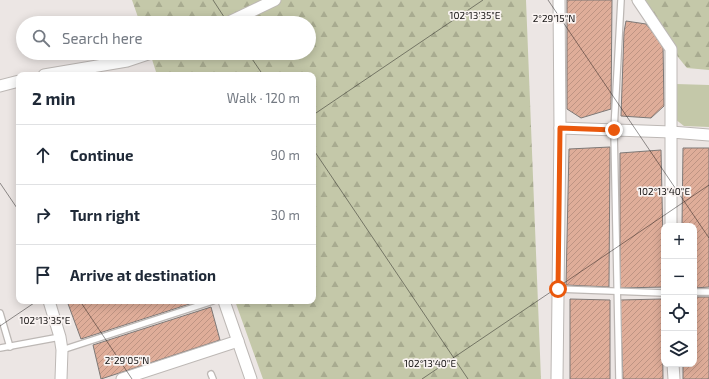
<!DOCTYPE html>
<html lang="en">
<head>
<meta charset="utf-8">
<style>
	:root { --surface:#fff; --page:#f2f2f3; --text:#1f2937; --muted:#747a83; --line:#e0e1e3 }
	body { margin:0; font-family:"Exo 2",sans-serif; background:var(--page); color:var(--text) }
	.controls { position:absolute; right:12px; bottom:12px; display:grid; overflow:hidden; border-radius:8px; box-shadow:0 2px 10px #0003 }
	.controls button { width:36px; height:36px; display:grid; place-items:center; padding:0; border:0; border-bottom:1px solid var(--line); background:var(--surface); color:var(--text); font:20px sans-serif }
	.stop { position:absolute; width:12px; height:12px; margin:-9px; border:3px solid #ea580c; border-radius:50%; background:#fff }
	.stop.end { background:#ea580c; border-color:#fff; box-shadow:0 1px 4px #0008 }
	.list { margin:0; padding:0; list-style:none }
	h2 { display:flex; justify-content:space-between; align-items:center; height:52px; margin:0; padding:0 16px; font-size:17px }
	h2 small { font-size:13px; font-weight:400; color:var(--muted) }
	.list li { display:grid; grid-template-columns:26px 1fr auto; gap:12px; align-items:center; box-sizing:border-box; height:60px; padding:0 16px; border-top:1px solid var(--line) }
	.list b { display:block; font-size:15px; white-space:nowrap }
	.list em { font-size:13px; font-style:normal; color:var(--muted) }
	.icon { flex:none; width:22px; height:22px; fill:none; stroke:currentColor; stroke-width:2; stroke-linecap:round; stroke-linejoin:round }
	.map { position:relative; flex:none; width:709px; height:379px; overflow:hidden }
	.search { position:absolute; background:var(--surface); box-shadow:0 2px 10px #0003; left:16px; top:16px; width:300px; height:44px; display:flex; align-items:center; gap:10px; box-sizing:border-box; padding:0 14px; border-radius:22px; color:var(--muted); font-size:15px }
	.panel { position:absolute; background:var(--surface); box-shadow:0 2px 10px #0003; left:16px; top:72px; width:300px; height:232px; border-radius:8px }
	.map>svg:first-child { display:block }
</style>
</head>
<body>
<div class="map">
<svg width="709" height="379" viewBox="0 0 709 379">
	<defs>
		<pattern id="forest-firs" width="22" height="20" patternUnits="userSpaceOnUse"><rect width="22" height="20" fill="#c4c8a9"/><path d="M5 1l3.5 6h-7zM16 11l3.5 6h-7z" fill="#a8ab90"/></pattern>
		<pattern id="building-hatch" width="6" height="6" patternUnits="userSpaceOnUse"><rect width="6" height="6" fill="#dfad99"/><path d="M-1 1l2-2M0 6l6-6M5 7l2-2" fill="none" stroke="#be9483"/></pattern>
	</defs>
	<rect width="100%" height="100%" fill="#ece6e4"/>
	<polygon fill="#c4c8a9" points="676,84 709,85 709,127 684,126 675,119"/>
	<g fill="url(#forest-firs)">
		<polygon points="132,0 526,0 541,379 263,379 235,301 313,301 313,75 157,75 150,53 309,53 309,23 140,23"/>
		<polygon points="631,0 709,0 709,70 687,68"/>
	</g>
	<g fill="url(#building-hatch)" stroke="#7e7977">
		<polygon points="567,0 612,0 611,109 581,118 567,109"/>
		<polygon points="626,21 646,24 663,45 664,106 651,118 621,116 624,32"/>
		<polygon points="610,147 609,287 566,285 569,149"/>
		<polygon points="683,148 709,148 709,287 694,288 694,226 682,226"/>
		<polygon points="661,150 664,287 620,288 620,153"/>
		<polygon points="694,297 709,297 709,379 683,379 683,364 694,364"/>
		<polygon points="570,299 610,300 610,379 570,379"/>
		<polygon points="662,299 663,379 623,379 620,300"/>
		<polygon points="67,301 199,301 81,339"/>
		<polygon points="211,307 220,340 101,379 93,345"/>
	</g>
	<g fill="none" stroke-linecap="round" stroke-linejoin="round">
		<defs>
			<g id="service">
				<polyline points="558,289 664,293"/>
				<polyline points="694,292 709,292"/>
				<polyline points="0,313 10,347"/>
				<polyline points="0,348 60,337"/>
				<polyline points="62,350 213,301"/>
				<polyline points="211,374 213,379"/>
				<polyline points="619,379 614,130 621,0"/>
			</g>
			<g id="minor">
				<polyline points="638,0 671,49 671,226"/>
				<polyline points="227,23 275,0"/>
				<polyline points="44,75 127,61 151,53"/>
				<polyline points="0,86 19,81"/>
				<polyline points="560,128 671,132 709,135"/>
				<polyline points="49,301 60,337 62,350 61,379"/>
				<polyline points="224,301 251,379"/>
				<polyline points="673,364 674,379"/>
				<polyline points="122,379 238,341"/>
				<polyline points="557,379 560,128 559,0"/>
			</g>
		</defs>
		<use href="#service" stroke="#bdb8b5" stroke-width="8"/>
		<use href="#minor" stroke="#bdb8b5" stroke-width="13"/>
		<use href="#service" stroke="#fff" stroke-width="5.5"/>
		<use href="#minor" stroke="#fff" stroke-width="11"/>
	</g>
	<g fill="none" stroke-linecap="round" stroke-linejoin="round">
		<polyline stroke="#ea580c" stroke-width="5" points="558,289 560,128 614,130"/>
	</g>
	<path fill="none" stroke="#141212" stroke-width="1" stroke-opacity="0.45" d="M213,0l15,23M548,0l161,238M248,53l15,22M313,115l170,-115M313,149l155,230M0,183l19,28M80,301l52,78M0,326l37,-25M422,379l287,-194"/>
	<g font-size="10" text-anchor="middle" fill="#141212" stroke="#f9f3f1" stroke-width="3.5" stroke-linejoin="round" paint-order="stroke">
		<text x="475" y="19">102°13'35"E</text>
		<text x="554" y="22">2°29'15"N</text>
		<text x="664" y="195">102°13'40"E</text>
		<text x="45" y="324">102°13'35"E</text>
		<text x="127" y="364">2°29'05"N</text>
		<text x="430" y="367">102°13'40"E</text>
	</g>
</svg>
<div class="controls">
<button>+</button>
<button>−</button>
<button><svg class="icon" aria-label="locate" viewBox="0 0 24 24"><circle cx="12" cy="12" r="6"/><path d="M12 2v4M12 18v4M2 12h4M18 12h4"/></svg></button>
<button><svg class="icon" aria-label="layers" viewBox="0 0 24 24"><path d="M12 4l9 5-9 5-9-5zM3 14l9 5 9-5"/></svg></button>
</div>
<div class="stop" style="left:558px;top:289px"></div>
<div class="stop end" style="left:614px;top:130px"></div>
<div class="search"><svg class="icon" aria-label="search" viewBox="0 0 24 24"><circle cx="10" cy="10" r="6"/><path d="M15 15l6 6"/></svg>Search here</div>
<section class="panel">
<h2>2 min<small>Walk · 120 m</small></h2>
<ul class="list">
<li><svg class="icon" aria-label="ahead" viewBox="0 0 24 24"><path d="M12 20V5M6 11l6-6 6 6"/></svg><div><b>Continue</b></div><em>90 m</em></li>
<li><svg class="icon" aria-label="right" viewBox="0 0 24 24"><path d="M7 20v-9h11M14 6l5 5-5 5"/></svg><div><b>Turn right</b></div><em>30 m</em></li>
<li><svg class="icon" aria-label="arrive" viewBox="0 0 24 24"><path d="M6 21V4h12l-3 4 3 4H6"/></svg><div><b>Arrive at destination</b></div></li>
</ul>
</section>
</div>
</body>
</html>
